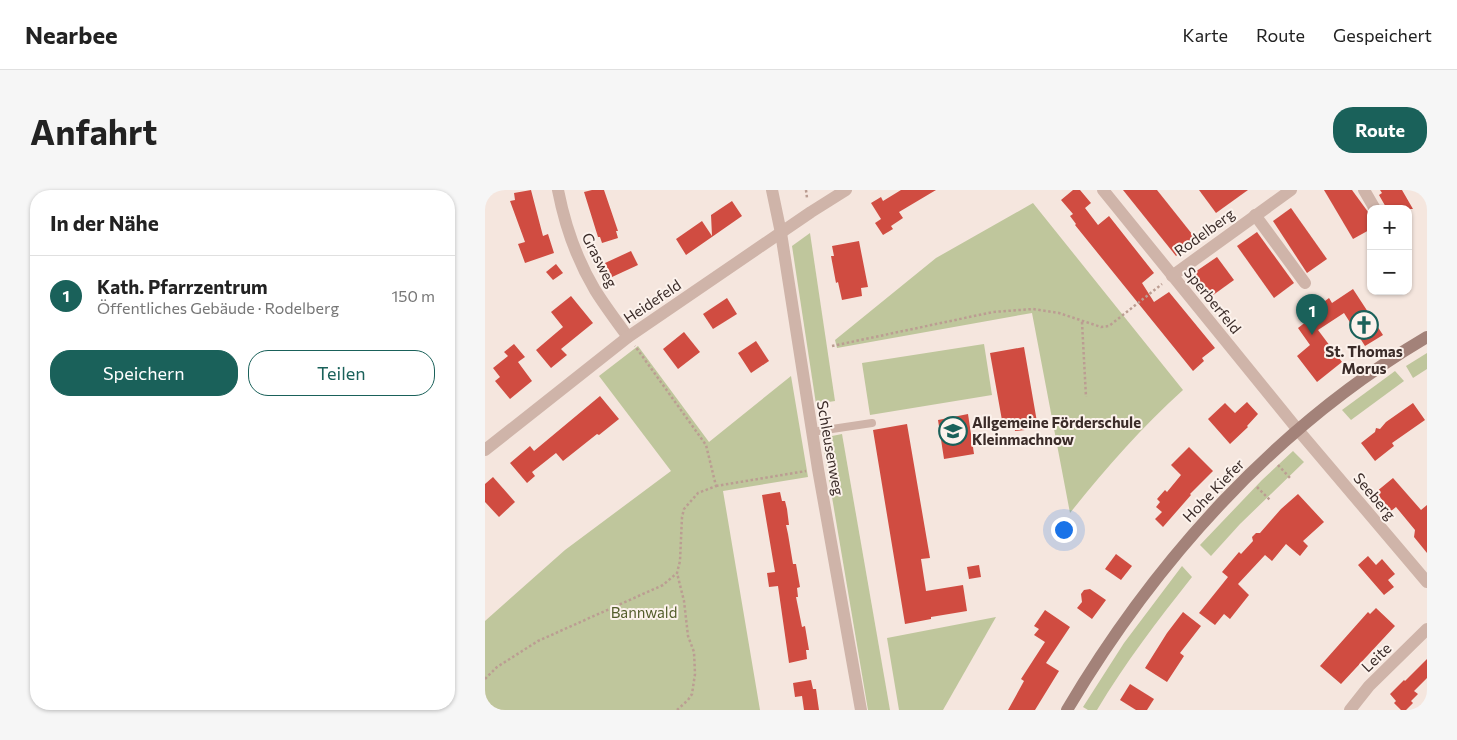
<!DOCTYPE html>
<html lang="de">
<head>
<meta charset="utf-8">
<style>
	:root { --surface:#fff; --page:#f6f6f6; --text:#222; --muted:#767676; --line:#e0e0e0; --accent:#1a615a }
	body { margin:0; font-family:Commissioner,sans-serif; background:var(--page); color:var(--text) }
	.controls { position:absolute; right:15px; top:15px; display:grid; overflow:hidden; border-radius:10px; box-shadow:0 1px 4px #0004 }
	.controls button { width:45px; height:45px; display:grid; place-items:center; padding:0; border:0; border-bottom:1px solid var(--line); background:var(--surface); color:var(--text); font:25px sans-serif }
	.you { position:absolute; left:578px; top:339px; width:18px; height:18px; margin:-12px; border:4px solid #fff; border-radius:50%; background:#1a73e8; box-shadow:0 0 0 8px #1a73e833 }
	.badge { display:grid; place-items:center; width:32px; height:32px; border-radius:50%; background:var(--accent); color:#fff; font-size:16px; font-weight:700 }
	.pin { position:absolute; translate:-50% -41px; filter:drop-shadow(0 1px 2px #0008) }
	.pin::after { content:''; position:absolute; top:26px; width:18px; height:15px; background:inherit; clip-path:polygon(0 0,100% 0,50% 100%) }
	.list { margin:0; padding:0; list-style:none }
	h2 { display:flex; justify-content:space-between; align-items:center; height:65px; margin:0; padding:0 20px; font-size:21px }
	h2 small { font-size:16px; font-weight:400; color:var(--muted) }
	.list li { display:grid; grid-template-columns:32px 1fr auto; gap:15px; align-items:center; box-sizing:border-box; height:80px; padding:0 20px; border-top:1px solid var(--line) }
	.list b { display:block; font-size:19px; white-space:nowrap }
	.list p { margin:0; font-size:16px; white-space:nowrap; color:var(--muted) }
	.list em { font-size:16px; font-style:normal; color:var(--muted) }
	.actions { display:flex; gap:10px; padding:15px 20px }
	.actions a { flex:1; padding:11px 0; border:1px solid var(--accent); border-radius:20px; text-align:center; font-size:18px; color:var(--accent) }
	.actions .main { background:var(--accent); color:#fff }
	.map { position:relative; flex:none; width:942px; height:520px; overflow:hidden; border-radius:20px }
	header { display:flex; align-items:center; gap:30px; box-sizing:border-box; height:70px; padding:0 25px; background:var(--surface); border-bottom:1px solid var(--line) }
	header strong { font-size:24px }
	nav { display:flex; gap:28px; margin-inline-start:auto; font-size:18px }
	.intro { display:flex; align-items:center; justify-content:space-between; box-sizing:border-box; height:120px; padding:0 30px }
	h1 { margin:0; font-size:35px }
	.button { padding:12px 22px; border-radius:20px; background:var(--accent); color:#fff; font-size:18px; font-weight:700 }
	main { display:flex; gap:30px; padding:0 30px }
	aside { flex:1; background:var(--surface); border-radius:20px; box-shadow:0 1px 4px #0004 }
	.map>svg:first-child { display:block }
</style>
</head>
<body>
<header>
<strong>Nearbee</strong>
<nav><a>Karte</a><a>Route</a><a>Gespeichert</a></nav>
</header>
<div class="intro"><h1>Anfahrt</h1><a class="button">Route</a></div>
<main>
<aside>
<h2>In der Nähe<small></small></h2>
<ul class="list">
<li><span class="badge">1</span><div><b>Kath. Pfarrzentrum</b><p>Öffentliches Gebäude · Rodelberg</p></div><em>150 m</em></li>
</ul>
<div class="actions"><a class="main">Speichern</a><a>Teilen</a></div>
</aside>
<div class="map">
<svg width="942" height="520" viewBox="0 0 942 520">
	<rect width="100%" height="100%" fill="#f5e6de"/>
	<g fill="#bfc69c">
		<path d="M548,13l150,187c-41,37 -78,79 -113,123l-38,-200 -195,35 -2,-8 101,-82z"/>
		<polygon points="325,43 350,211 331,214 307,56"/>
		<polygon points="499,154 507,205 385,225 377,173"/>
		<polygon points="153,156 224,252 306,186 323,287 238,301 275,520 0,520 0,431 80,360 186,281 114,186"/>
		<polygon points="942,163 942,179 928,188 921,176"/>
		<polygon points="910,181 919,191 866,230 857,220"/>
		<polygon points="357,244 405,520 383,520 337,248"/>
		<polygon points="808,261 819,272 755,334 726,366 715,355 777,290"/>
		<path d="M697,376l10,11c-34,43 -67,86 -95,133h-9l-5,-3 41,-64z"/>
		<polygon points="511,427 458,520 414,520 402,448"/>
	</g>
	<g fill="#d04c41">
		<polygon points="46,0 58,46 63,44 69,63 40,73 33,54 40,52 25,11 30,10 29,3"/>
		<polygon points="107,0 119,0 133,41 131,41 133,48 117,53 115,47 113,47 99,2"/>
		<polygon points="416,0 451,0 414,22 418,28 406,36 408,39 398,45 390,33 396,29 386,13 396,7 398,11"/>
		<polygon points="588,0 595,0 606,13 600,18 613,35 624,26 669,83 657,93 669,112 684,102 730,158 717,168 719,171 708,181 590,35 591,34 585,26 588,24 576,10"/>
		<polygon points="638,0 672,0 711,49 691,66"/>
		<polygon points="714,0 763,0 731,23"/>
		<polygon points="839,0 867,0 886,26 886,39 868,49"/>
		<polygon points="895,0 917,0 928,19 902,19 894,5 897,3"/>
		<polygon points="247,11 257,26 201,65 191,49 217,31 227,46 226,25"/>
		<polygon points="806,18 842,69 822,83 788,31"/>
		<polygon points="772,42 809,93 789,108 752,56"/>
		<polygon points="374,51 383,97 376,98 377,106 357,110 353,92 351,93 346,66 349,66 347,56"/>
		<polygon points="146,61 153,75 127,87 120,73"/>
		<polygon points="732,67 749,90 724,108 707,84"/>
		<polygon points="71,74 78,83 68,90 61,82"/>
		<polygon points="868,99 898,145 880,156 859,123 833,140 857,172 832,192 812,166 825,155 813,138 826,128 824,123 844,108 847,113"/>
		<polygon points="86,106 108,133 76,159 82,165 66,178 51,160 78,137 66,122"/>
		<polygon points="242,108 252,124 228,139 218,124"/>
		<polygon points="199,142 215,162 193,179 178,159"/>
		<polygon points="271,151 284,171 266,183 253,163"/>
		<polygon points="29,154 40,167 33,172 47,191 25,209 10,191 15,187 8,178 23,166 19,162"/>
		<polygon points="539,157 552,232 540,234 540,240 530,241 529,234 518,236 505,163"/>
		<polygon points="115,206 134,229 114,245 112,244 78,271 71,263 47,282 50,286 42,293 25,273 45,256 49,261"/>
		<polygon points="762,212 773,224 762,236 763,237 745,254 723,229 740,213 750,223"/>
		<polygon points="928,213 940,230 907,253 909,256 890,271 876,253 890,242 891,238 895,239 901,232"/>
		<polygon points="483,224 489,264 459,269 453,230"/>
		<polygon points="422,234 445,368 436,369 441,401 478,395 482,421 446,427 446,429 420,434 388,240"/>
		<polygon points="704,257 728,281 705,304 706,305 678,337 670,329 677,322 671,317 675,312 672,309 680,300 682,302 696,285 686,275"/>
		<polygon points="8,287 30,312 14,327 0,312 0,294"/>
		<polygon points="908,288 936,320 942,315 942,363 929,347 930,340 911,317 906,321 891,302"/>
		<polygon points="295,302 297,311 300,311 302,319 304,335 301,335 303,344 308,374 311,374 315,397 312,398 313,407 311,407 317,437 320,436 324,460 321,460 322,469 304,473 293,396 284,397 282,383 290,382 277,305"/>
		<polygon points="813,304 839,332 818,351 823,356 815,366 801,354 787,371 780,365 753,394 764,405 745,429 739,424 730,435 714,423 743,387 737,382 754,362 756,364 768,351 767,347 771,343 775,343 796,319"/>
		<polygon points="631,364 647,376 636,390 620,379"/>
		<polygon points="883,366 891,375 897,369 910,384 903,390 909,397 899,405 873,375"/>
		<polygon points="494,375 496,387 484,389 482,377"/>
		<polygon points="605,399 621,410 607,429 592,418 597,412 596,404 599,400"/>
		<polygon points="891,418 910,436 856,494 835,476 883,422 885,424"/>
		<polygon points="560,420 585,437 561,473 574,481 550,520 523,520 539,491 536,489 560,452 549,445 554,439 549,436"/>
		<polygon points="698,422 716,436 695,463 699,466 682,492 660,478 682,443"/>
		<polygon points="942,469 942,488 929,501 933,504 926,511 928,513 921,520 916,520 909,513 911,511 905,504 919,490 920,491"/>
		<polygon points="326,490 328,499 331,499 334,520 319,520 317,506 310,507 308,493"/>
		<polygon points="645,494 669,509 662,520 651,520 635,510"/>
	</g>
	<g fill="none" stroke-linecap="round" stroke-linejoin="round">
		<g stroke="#bb9d92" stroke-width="2.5" stroke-dasharray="2.5 2.5" stroke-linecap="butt">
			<polyline points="321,0 322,8"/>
			<polyline points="597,132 601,207"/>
			<polyline points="347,156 508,122 548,119 574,123 616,137 624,136 677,94"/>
			<polyline points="793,275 806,289"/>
			<polyline points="231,296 321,281"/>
			<polyline points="772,297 785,310"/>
			<polyline points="0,489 12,477 53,451 178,395 192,383 195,371 197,327 199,319 213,303 231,296 221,255 150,156"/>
			<polyline points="192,520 203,510 207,504 210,484 209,462 203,446 199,411 192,383"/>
		</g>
		<polyline stroke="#cfb4a9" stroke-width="8" points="327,242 387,233"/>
		<g stroke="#cfb4a9" stroke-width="12">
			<path d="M73,0c7,36 18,68 37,100 10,16 22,32 33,47"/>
			<polyline points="287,0 296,43 333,279 376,520"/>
			<polyline points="618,0 813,240 942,392"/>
			<polyline points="879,0 890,19"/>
			<polyline points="770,25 820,93"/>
			<polyline points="687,86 806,0"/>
			<polyline points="0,260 143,147 326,22 361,0"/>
			<polyline points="865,520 884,496 942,439"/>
		</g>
		<path stroke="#a38279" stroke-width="12" d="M582,520c88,-149 209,-284 360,-373"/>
	</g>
	<defs>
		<symbol id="church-ring" viewBox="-11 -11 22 22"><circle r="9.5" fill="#fcf2ec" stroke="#1a615a" stroke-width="1.5"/><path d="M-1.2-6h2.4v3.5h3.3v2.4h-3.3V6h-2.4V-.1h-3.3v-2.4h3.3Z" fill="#1a615a"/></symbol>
		<symbol id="school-ring" viewBox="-11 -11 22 22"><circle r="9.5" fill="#fcf2ec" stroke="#1a615a" stroke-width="1.5"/><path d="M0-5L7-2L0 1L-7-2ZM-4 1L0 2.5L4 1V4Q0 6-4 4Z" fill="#1a615a"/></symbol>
	</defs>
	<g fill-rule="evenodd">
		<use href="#church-ring" x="863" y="119" width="32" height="32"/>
		<use href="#school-ring" x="452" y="225" width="32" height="32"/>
	</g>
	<g text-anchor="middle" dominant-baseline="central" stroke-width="4" stroke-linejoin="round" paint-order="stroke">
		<g font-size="15" fill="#3b2c29" stroke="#fcf2ec">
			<text transform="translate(719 42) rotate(-36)">Rodelberg</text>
			<text transform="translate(115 70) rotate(63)">Grasweg</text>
			<text transform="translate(728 110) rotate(51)">Sperberfeld</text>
			<text transform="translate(167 111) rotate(-34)">Heidefeld</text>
			<text transform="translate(346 258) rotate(80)">Schleusenweg</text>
			<text transform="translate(728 300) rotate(-46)">Hohe Kiefer</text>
			<text transform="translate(890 306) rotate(50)">Seeberg</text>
			<text transform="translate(891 467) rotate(-44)">Leite</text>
		</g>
		<g font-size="15" font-weight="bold" fill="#3b2c29" stroke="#fcf2ec">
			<text x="879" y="161">St. Thomas<tspan x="879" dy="17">Morus</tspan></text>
			<text x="487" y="232" text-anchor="start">Allgemeine Förderschule<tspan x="487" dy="17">Kleinmachnow</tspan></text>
		</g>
		<g font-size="15" fill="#525c2a" stroke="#fcf2ec">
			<text x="159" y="422">Bannwald</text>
		</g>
	</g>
</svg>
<div class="controls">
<button>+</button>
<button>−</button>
</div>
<div class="you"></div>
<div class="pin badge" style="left:827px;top:145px">1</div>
</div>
</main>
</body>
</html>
